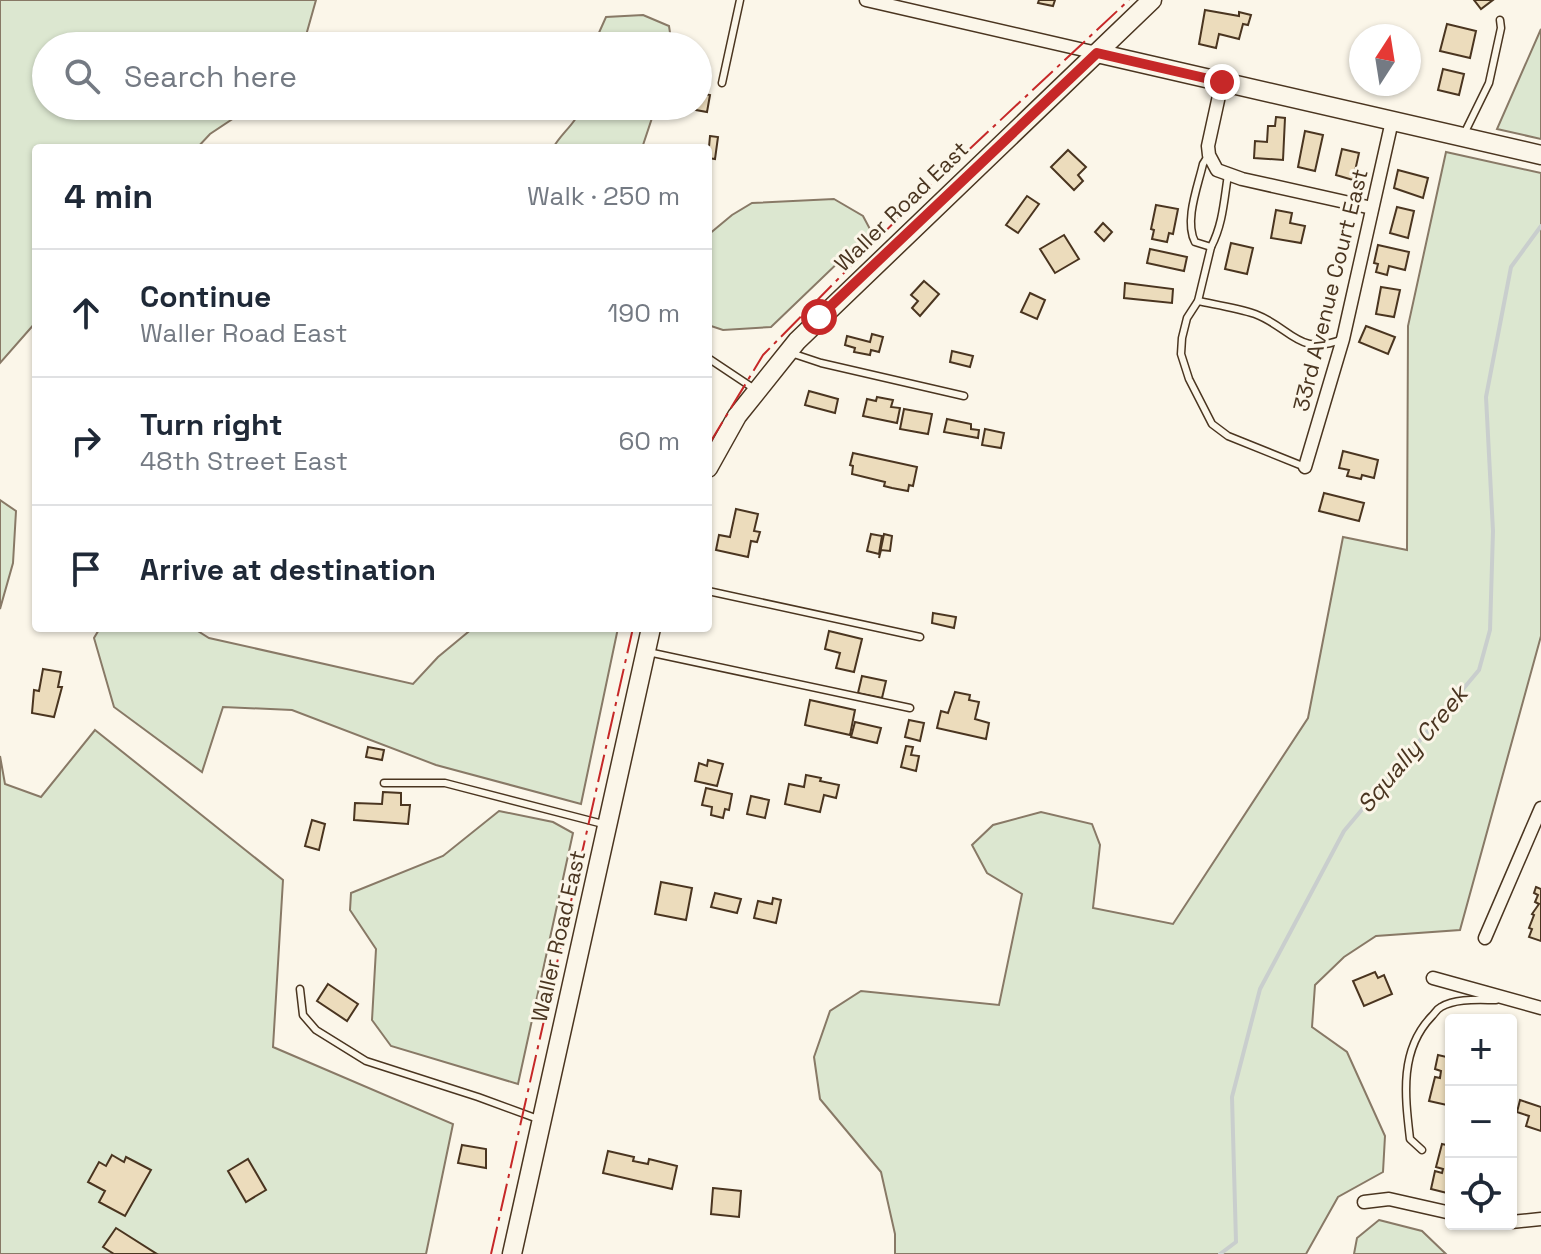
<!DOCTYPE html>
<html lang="en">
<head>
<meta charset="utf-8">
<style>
	:root { --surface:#fff; --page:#f6f6f7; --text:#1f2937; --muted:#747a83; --line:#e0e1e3 }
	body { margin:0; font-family:"Space Grotesk",sans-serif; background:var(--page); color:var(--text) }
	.controls { position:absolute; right:24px; bottom:24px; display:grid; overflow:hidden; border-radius:8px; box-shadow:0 2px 6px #0004 }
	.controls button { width:72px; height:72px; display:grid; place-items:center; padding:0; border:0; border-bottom:2px solid var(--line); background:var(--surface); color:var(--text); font:40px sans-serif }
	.compass { position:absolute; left:1349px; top:24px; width:72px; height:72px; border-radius:50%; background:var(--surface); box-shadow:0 2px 6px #0004; rotate:12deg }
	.stop { position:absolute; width:24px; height:24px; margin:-18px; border:6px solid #c62828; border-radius:50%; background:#fff }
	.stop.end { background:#c62828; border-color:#fff; box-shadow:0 2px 8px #0008 }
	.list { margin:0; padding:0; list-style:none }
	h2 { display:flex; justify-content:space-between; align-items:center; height:104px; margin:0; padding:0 32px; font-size:34px }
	h2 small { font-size:26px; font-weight:400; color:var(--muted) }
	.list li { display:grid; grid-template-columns:52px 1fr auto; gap:24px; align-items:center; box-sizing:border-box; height:128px; padding:0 32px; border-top:2px solid var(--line) }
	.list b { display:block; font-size:30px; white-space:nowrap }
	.list p { margin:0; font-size:26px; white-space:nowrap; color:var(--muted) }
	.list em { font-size:26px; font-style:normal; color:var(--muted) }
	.icon { flex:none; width:44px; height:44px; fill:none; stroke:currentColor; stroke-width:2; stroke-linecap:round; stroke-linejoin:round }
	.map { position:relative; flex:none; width:1541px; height:1254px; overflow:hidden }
	.search { position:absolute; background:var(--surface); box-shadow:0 2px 6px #0004; left:32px; top:32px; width:680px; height:88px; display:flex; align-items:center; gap:20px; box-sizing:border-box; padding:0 28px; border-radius:44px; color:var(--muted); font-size:30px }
	.panel { position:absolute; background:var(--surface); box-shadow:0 2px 6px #0004; left:32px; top:144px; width:680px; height:488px; border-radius:8px }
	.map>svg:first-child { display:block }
</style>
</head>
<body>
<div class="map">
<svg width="1541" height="1254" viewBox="0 0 1541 1254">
	<rect width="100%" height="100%" fill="#fbf6e9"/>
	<g fill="#dce7d0" stroke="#887966" stroke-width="2">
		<polygon points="0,0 316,0 303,46 46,46 46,106 252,106 210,134 197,148 36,148 36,322 0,363"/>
		<polygon points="643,15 669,26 672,46 593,46 606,17"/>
		<polygon points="1541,29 1541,139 1497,129"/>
		<path d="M581,106h75l-14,42h-89c8,-15 25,-26 28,-42z"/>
		<polygon points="1446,152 1541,173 1541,636 1460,930 1376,936 1344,957 1315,985 1312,1027 1347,1052 1385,1136 1383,1172 1338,1197 1306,1254 895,1254 895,1234 881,1172 820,1099 814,1057 830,1011 861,991 999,1005 1022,894 987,873 972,845 993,825 1041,812 1092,824 1100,845 1093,908 1173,924 1308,718 1343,537 1407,550 1408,326"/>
		<polygon points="834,199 863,216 871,231 771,327 723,330 708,325 708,235 732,215 752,203"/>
		<polygon points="0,500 16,511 13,563 0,609"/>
		<polygon points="100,628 193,628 209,638 413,684 438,657 473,628 618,628 581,804 436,765 292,710 223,707 202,772 114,707 94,638"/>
		<polygon points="95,730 283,880 273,1047 453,1124 426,1254 0,1254 0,756 5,784 41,797"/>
		<polygon points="499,811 553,822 573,833 518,1084 391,1046 372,1020 376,949 350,910 351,893 443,856"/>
		<polygon points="1379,1220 1422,1231 1446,1254 1354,1254 1357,1238"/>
	</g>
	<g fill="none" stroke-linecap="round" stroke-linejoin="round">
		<polyline stroke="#c9cecd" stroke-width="4" points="1220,1254 1236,1242 1232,1097 1260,989 1344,831 1479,670 1490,630 1493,531 1486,397 1511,267 1541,226"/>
	</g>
	<g fill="#ecdcbc" stroke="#4a3520" stroke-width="2">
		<polygon points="1039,0 1055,0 1053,6 1038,3"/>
		<polygon points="1474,0 1493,0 1481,9"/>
		<polygon points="1205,10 1239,16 1239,12 1251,15 1248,25 1243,24 1239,39 1219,34 1216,48 1199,44"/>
		<polygon points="1447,24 1476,31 1470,58 1440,51"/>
		<polygon points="1443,69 1464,74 1459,95 1438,90"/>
		<polygon points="698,93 710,95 707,112 674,106 698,106"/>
		<polygon points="1276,117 1285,118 1283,160 1254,158 1255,141 1267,142 1268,126 1275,126"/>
		<polygon points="1305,131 1323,135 1315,171 1298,167"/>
		<polygon points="710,136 718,137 715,159 708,158"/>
		<polygon points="1342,149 1359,153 1353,180 1336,175"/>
		<polygon points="1068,150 1086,167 1078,175 1083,181 1074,190 1051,167"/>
		<polygon points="1398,170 1428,178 1423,198 1394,188"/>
		<polygon points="1027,196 1039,204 1018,233 1006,225"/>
		<polygon points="1156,205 1178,209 1173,234 1169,233 1167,242 1152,239 1154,230 1151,229"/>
		<polygon points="1397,207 1414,211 1408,238 1390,233"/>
		<polygon points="1276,210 1292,213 1290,223 1305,226 1301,243 1271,238"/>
		<polygon points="1103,223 1112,232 1104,241 1095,232"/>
		<polygon points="1064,235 1079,259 1055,273 1040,249"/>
		<polygon points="1231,243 1253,248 1247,274 1225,269"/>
		<polygon points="1378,245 1409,252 1405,270 1389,266 1387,275 1376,272 1378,264 1374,263"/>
		<polygon points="1150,249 1187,257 1184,271 1147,263"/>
		<polygon points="924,281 939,294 920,316 912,308 918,301 911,295"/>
		<polygon points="1125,283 1173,289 1172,303 1124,298"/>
		<polygon points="1381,287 1400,290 1394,317 1376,314"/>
		<polygon points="1030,293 1045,300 1037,319 1021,312"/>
		<polygon points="1366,326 1395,337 1388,354 1359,342"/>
		<polygon points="872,334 883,337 879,352 871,350 870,355 854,352 855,348 845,345 847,336 870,342"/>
		<polygon points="952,351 973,356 970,367 950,362"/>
		<polygon points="809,391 838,399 835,413 805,405"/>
		<polygon points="877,397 893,400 891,407 900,408 897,423 863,416 867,399 876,401"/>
		<polygon points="904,409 932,414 928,434 900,429"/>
		<polygon points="947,419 971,424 971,429 979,430 978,438 944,432"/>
		<polygon points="985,429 1004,433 1001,448 982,445"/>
		<polygon points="1343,451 1378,460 1374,478 1362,475 1361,479 1347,476 1349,470 1339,468"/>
		<polygon points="853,453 917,467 913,486 909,485 908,491 892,488 884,486 885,482 852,474 853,466 850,465"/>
		<polygon points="1324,493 1364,503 1359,521 1319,511"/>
		<polygon points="736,509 758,514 754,531 760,532 757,542 751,541 748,557 716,550 719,535 730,537"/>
		<polygon points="871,534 882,536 879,554 867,551"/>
		<polygon points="884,534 892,536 890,551 881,550 879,558"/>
		<polygon points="933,613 956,617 954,628 932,623"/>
		<polygon points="829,631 862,639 854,672 836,668 840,653 825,649"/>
		<polygon points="43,669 61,672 58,687 62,687 54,717 32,713 34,690 39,691"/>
		<polygon points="862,676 886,681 882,698 858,693"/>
		<polygon points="955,692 970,695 969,700 979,702 975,719 989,723 986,739 937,728 941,711 948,713"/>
		<polygon points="810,700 855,710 850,735 805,725"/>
		<polygon points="909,720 924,723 920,741 905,737"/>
		<polygon points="855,722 881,728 877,743 851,737"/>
		<polygon points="906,746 913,747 911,755 919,756 916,771 901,767"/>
		<polygon points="368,747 384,750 382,760 366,757"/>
		<polygon points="708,760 723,764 717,786 695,781 699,763 707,766"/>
		<polygon points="806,775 821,778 820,781 839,785 836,798 824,795 820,812 785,804 789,784 804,787"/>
		<polygon points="706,788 732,794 729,810 725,809 723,818 711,815 712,807 702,805"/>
		<polygon points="383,792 401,793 401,805 410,805 408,824 354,820 355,803 382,804"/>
		<polygon points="751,796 769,800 765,818 747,814"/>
		<polygon points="312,820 325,824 319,850 305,846"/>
		<polygon points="661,882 692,888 686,920 655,914"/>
		<polygon points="1536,887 1541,889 1541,941 1529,937 1532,929 1529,928 1534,915 1532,914 1539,904 1535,902 1538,895 1534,893"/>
		<polygon points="715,893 741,899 737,913 711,907"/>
		<polygon points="773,898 781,900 776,923 754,918 758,901 772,904"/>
		<polygon points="1375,972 1378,978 1384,975 1392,994 1364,1006 1353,981"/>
		<polygon points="328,984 358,1004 347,1021 317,1001"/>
		<polygon points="1438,1055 1451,1058 1451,1100 1448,1099 1447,1105 1429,1101 1435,1077 1440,1078 1441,1071 1435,1069"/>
		<polygon points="1520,1100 1541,1107 1541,1131 1526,1126 1529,1116 1517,1112"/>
		<polygon points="1442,1144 1451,1146 1451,1194 1431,1189 1435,1171 1442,1173 1443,1169 1436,1167"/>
		<polygon points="462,1145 486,1149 486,1168 458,1163"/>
		<polygon points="608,1151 634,1157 633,1161 648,1164 649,1159 677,1166 672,1189 603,1173"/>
		<polygon points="112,1155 124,1162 126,1157 151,1170 125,1216 99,1202 105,1191 88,1182 99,1162 106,1166"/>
		<polygon points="248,1159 266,1190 246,1202 228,1171"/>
		<polygon points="713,1188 741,1191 739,1217 711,1214"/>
		<polygon points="116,1228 157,1254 114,1254 103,1247"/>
	</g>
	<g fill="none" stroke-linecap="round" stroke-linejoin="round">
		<defs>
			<g id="lane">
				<polyline points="722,83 740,0"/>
				<polyline points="1464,134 1489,83 1501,28 1500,20"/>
				<path d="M1208,156l-5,8c-5,22 -19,57 -8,78l16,5c12,-23 13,-47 17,-72"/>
				<polyline points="1211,247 1198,301 1187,318 1182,338 1181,354 1189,379 1212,424 1228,436 1305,467"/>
				<path d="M1198,301c19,4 39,7 57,13 37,14 43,43 88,25"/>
				<polyline points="791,353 821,363 964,396"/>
				<polyline points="708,358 756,390"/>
				<polyline points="708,591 920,637"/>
				<polyline points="648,652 910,708"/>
				<polyline points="384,783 445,783 603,824"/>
				<polyline points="300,989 303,1015 316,1030 366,1061 478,1097 538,1119"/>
				<path d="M1422,1150l-12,-11c-5,-43 -11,-89 22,-123 3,-3 5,-7 9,-9 15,-9 38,-7 55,-7"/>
			</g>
			<g id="street">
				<polyline points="866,0 1097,53"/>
				<polyline points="1222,82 1208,146 1209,155 1217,170 1242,179 1372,208"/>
				<polyline points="1305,467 1343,339 1392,121"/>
				<polyline points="1485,938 1541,808"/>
				<polyline points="1433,978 1541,1008"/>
				<polyline points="1364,1202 1389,1199 1451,1213"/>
				<polyline points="1511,1222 1541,1219"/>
			</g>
			<g id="secondary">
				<polyline points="1097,53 1541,155"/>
				<polyline points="708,468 737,416 797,341 1152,0"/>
				<polyline points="512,1254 651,628"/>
			</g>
		</defs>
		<use href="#lane" stroke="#4a3520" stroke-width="9"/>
		<use href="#street" stroke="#4a3520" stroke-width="15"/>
		<use href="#secondary" stroke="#4a3520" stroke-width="21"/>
		<use href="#lane" stroke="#fbf6e9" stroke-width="6"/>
		<use href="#street" stroke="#fbf6e9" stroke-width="12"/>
		<use href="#secondary" stroke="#fbf6e9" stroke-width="18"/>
		<g stroke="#c62828" stroke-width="2" stroke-dasharray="28 6 4 6" stroke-linecap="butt">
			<polyline points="708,446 763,355 931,185 1129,0"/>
			<polyline points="491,1254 633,628"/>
		</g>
	</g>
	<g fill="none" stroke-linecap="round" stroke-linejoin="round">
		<polyline stroke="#c62828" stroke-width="10" points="819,317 1097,53 1222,82"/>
	</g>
	<g text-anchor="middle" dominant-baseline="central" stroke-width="6" stroke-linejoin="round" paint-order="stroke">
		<g font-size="22" fill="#4a3520" stroke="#fbf6e9">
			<text transform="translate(901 206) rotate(-44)">Waller Road East</text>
			<text transform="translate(1330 290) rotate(-76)">33rd Avenue Court East</text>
			<text transform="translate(558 936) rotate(-77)">Waller Road East</text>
		</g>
		<g font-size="24" font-style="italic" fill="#4a3520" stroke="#fbf6e9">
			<text transform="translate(1412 749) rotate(-50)">Squally Creek</text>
		</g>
	</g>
</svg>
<div class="controls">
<button>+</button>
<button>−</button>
<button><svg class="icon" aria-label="locate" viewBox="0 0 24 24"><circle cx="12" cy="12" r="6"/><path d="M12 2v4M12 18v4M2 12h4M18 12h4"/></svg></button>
</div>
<svg class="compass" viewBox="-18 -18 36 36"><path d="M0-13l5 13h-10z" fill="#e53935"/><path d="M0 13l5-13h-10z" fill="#747a83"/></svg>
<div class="stop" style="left:819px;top:317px"></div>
<div class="stop end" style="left:1222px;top:82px"></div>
<div class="search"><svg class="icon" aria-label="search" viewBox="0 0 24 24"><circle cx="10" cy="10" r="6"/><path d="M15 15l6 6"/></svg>Search here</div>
<section class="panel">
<h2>4 min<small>Walk · 250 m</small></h2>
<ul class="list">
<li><svg class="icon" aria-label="ahead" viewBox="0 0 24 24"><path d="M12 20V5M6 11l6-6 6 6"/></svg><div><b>Continue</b><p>Waller Road East</p></div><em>190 m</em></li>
<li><svg class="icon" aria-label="right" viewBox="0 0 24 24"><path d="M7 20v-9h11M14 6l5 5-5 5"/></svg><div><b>Turn right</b><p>48th Street East</p></div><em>60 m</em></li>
<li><svg class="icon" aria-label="arrive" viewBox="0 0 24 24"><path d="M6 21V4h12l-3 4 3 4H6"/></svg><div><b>Arrive at destination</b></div></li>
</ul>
</section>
</div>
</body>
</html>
